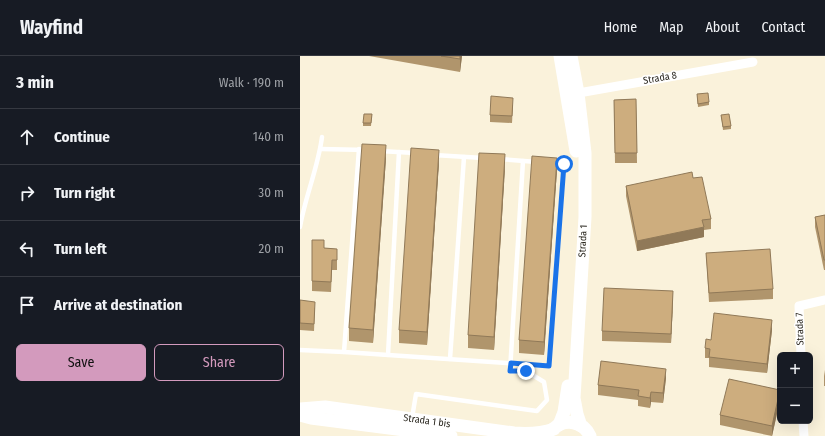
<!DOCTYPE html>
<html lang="en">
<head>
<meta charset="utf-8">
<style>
	:root { --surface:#171b24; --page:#242831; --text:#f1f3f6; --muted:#9ea1a6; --line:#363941; --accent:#d39abd }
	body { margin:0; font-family:"Fira Sans Condensed",sans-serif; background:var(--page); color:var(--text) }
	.controls { position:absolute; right:12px; bottom:12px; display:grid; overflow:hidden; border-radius:6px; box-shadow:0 4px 16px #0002 }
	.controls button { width:36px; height:36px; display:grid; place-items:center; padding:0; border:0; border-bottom:1px solid var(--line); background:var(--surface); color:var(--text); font:20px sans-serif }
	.stop { position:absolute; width:12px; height:12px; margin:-9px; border:3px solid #1a73e8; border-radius:50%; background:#fff }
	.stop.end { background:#1a73e8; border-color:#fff; box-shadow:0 1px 4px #0008 }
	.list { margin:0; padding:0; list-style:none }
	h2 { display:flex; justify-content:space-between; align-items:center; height:52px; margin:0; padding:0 16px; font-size:17px }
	h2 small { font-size:13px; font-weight:400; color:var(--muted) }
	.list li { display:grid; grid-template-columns:26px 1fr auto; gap:12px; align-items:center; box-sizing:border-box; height:56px; padding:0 16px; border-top:1px solid var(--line) }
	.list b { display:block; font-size:15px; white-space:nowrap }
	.list em { font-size:13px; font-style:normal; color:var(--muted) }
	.actions { display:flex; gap:8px; padding:12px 16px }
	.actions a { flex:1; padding:9px 0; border:1px solid var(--accent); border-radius:6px; text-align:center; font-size:14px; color:var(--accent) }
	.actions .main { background:var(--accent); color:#111 }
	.icon { flex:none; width:22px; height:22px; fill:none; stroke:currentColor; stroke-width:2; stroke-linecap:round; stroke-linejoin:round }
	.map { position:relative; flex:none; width:525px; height:380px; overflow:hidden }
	header { display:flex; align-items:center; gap:24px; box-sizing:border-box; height:56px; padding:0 20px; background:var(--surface); border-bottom:1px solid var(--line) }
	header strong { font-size:19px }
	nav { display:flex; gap:22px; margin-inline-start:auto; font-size:14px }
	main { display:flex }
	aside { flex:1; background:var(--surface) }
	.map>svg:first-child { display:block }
</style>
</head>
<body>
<header>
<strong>Wayfind</strong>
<nav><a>Home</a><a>Map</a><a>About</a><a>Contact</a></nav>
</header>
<main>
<aside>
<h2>3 min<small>Walk · 190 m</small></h2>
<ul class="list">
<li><svg class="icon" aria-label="ahead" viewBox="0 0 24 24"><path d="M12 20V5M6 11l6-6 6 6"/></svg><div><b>Continue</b></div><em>140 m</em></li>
<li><svg class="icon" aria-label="right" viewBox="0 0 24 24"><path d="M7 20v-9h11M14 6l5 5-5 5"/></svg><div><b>Turn right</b></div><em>30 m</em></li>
<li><svg class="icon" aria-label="left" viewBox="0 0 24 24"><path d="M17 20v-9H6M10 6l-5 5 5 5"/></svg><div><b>Turn left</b></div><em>20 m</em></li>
<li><svg class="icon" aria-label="arrive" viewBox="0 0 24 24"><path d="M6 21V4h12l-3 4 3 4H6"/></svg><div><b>Arrive at destination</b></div></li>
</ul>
<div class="actions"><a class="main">Save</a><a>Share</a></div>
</aside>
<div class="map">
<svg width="525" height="380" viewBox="0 0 525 380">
	<rect width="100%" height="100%" fill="#faf2db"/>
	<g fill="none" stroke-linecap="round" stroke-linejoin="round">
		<g stroke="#fff" stroke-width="4.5">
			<polyline points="21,93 67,94"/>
			<polyline points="59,93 44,296 249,310 264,108 252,107"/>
			<polyline points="80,95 115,97"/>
			<polyline points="134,99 183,102"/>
			<polyline points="200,103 237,106"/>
			<path d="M0,171c5,-30 18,-59 22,-90"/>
			<polyline points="0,294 44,296"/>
			<polyline points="88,299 99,96"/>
			<polyline points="150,303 164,101"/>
			<polyline points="112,362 116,338 237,355 247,344 244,326 226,315 210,315 223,105"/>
		</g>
		<g stroke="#fff" stroke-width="9">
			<polyline points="273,38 453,6"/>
			<polyline points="501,299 499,250 525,244"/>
			<polyline points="503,365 504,380"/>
		</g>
		<g stroke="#fff" stroke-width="13">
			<polyline points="260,0 276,95"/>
			<polyline points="271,0 278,37 285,97 285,161 274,342 277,358 281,370"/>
			<path id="s1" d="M0,353l25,-2 189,26c14,1 26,1 40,-4"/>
			<polyline points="0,359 11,362 151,380"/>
			<polyline points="259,369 264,356 268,330"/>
			<path d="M253,373c12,-11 30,-8 37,7"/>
		</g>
	</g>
	<g fill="#b0956c">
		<polygon points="69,0 162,0 160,16"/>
		<polygon points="397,38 409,46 409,49 398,51"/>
		<polygon points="336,43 337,107 315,107 314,44"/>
		<polygon points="213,49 212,67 190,66 190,59"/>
		<polygon points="72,58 71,70 63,70 63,67"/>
		<polygon points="421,59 431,70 431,73 423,74"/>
		<polygon points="86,102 73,287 49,285 49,272"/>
		<polygon points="139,106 127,289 99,287 99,274"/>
		<polygon points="205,111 194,294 168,292 168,279"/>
		<polygon points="257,114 244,299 219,297 219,284"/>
		<polygon points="393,122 411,163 411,173 404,174 404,181 337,195 326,140 326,130"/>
		<polygon points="525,159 525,214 524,214 515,171 515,161"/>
		<polygon points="12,184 24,192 37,193 37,214 32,214 31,236 12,235"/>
		<polygon points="406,197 473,233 473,243 409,246"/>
		<polygon points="0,244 15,252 14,275 0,274"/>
		<polygon points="373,245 371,287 302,285 302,275"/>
		<polygon points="472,274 467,317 409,311 409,302 405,302 405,292"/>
		<polygon points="525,314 525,330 524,330 524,320"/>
		<polygon points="366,322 363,347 351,346 350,352 338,350 338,344 298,339 298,329"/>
		<polygon points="480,334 480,344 472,380 420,369 420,359"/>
	</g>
	<g fill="#907958">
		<polygon points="160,0 162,0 160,16"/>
		<polygon points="86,89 86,102 73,287 73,274"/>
		<polygon points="139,94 139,106 127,289 127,276"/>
		<polygon points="205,98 205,111 194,294 194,281"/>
		<polygon points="257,102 257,114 244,299 244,286"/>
		<polygon points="404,171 404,181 337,195 337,185"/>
		<polygon points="373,235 373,245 371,287 371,278"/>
		<polygon points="472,264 472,274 467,317 467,308"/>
		<polygon points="366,313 366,322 363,347 363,337"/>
		<polygon points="480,335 480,344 472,380 472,370"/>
		<polygon points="351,336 351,346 350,352 350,342"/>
	</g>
	<g fill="#cdad7e" stroke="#907958">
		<polygon points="141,0 160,0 160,3"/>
		<polygon points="408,37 409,46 398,48 397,38"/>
		<polygon points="191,40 213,42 212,60 190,59"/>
		<polygon points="336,43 337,97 315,97 314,44"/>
		<polygon points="64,58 72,58 71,67 63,67"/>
		<polygon points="429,58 431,70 423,71 421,59"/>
		<polygon points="62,88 86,89 73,274 49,272"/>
		<polygon points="111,92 139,94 127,276 99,274"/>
		<polygon points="179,97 205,98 194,281 168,279"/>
		<polygon points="232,100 257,102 244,286 219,284"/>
		<polygon points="392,116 393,122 402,121 411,163 402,164 404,171 337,185 326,130"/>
		<polygon points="525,159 525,204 524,204 515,161"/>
		<polygon points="12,184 24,184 24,192 37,193 37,204 32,204 31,226 12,225"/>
		<polygon points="470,193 473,233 409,237 406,197"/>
		<polygon points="304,232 373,235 371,278 302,275"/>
		<polygon points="0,244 15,246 14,268 0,267"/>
		<polygon points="414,257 472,264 467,308 409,301 410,293 405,292 406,283 411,284"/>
		<polygon points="301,305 366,313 363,337 351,336 350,342 338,340 339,334 298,329"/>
		<polygon points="429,323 480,334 472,370 420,359"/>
	</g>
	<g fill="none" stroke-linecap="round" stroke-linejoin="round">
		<polyline stroke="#1a73e8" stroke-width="5" points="226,315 210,315 211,307 249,310 264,108"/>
	</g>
	<g text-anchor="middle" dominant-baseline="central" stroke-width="3" stroke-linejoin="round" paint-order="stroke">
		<g font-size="10" fill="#28251d" stroke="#fff">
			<text transform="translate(360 22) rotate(-10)">Strada 8</text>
			<text transform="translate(283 185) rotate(-87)">Strada 1</text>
			<text transform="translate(500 273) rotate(-92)">Strada 7</text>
			<text stroke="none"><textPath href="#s1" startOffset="128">Strada 1 bis</textPath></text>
		</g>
	</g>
</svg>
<div class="controls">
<button>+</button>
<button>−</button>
</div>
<div class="stop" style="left:264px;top:108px"></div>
<div class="stop end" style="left:226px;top:315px"></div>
</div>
</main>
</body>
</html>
